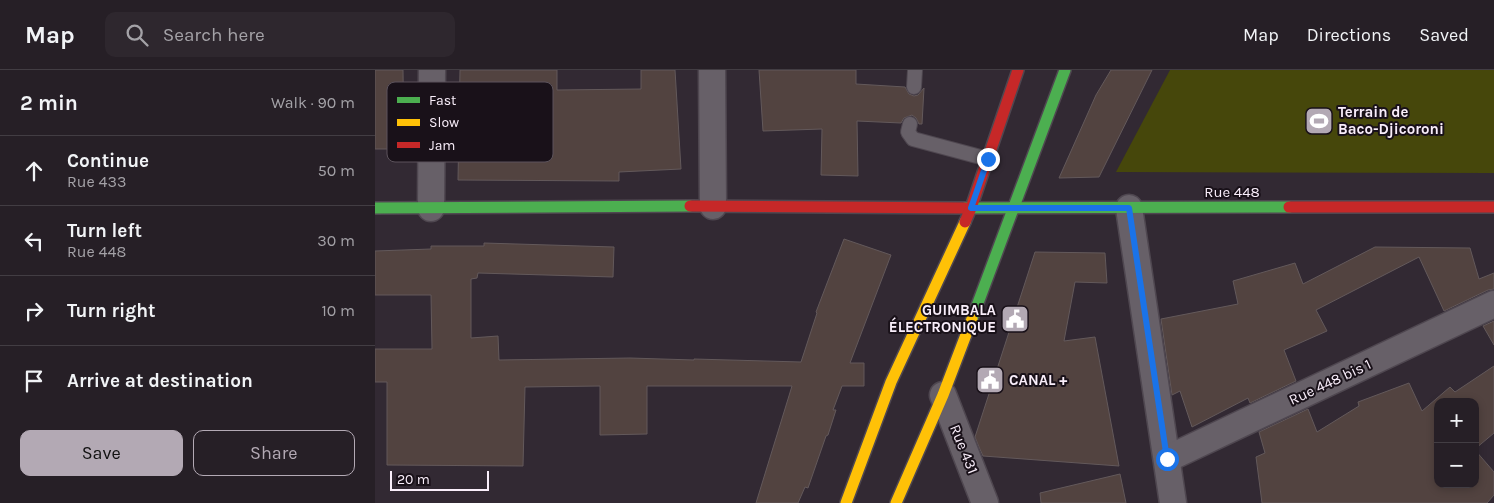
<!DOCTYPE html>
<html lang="en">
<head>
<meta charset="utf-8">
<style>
	:root { --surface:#261f26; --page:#2e272e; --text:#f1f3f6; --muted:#a4a2a7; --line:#423d43; --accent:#b3a9b4 }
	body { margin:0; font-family:Karla,sans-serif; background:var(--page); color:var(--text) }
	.controls { position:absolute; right:15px; bottom:15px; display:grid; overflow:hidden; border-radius:10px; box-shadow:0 2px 8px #0003 }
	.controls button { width:45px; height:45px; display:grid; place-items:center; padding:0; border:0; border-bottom:1px solid var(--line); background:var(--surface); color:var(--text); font:25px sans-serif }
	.scale { position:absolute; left:15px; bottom:12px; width:99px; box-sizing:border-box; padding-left:5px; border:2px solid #f9eefa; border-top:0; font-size:14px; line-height:18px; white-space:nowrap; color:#f9eefa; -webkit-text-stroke:4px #191119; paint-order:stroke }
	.stop { position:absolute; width:15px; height:15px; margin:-11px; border:4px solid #1a73e8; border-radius:50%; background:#fff }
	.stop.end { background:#1a73e8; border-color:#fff; box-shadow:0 1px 5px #0008 }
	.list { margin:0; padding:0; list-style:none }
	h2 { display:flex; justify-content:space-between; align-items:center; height:65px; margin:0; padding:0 20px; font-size:21px }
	h2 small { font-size:16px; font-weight:400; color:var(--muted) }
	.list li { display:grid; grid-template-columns:32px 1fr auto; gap:15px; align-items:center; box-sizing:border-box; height:70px; padding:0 20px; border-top:1px solid var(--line) }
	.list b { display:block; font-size:19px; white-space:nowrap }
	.list p { margin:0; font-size:16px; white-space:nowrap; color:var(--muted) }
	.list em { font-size:16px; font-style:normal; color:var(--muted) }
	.actions { display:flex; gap:10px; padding:15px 20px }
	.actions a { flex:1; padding:11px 0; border:1px solid var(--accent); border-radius:10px; text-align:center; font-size:18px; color:var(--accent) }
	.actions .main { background:var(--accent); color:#111 }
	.icon { flex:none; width:28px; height:28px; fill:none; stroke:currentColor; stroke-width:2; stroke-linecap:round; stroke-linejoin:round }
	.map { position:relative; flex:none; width:1119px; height:433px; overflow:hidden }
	header { display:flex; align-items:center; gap:30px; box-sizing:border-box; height:70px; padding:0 25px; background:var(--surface); border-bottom:1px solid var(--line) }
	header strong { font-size:24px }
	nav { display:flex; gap:28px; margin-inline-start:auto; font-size:18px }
	.search { width:350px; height:45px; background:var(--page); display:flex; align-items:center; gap:12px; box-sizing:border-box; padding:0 18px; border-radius:10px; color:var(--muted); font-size:19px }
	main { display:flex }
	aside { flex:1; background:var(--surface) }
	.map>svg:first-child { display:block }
</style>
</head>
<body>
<header>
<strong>Map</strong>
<div class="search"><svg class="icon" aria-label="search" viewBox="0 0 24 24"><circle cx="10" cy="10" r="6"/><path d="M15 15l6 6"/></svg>Search here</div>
<nav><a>Map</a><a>Directions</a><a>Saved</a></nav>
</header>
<main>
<aside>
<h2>2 min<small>Walk · 90 m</small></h2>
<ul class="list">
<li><svg class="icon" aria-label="ahead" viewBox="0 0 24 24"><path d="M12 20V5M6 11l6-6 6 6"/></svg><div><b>Continue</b><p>Rue 433</p></div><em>50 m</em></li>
<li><svg class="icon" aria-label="left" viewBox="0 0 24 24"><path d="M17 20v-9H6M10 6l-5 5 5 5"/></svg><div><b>Turn left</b><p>Rue 448</p></div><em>30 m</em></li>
<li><svg class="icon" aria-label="right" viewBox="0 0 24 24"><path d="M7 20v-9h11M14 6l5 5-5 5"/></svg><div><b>Turn right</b></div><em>10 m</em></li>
<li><svg class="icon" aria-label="arrive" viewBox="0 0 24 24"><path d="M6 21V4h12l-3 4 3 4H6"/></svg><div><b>Arrive at destination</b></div></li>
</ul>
<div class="actions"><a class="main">Save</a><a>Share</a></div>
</aside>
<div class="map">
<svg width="1119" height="433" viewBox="0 0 1119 433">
	<rect width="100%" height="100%" fill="#322933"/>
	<polygon fill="#46470b" points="795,0 1119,0 1119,103 741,102"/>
	<g fill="#524340" stroke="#63595b">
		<polygon points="0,0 28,0 29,79 0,79"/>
		<polygon points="85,0 182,0 182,20 266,19 266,0 300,0 306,99 244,102 244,111 83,110"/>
		<polygon points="384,0 481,0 481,14 530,17 534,24 539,26 543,25 549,18 547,54 544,54 541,48 537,45 529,48 526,53 482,51 483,106 446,105 447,59 388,61"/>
		<polygon points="736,0 777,0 724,107 684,108 721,25"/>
		<polygon points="469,169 516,185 475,293 489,293 489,316 467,316 458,340 461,340 453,365 451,366 433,418 430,417 423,433 381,433 417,316 272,316 272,364 225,365 225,316 150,317 148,396 12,395 12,312 0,312 0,279 57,279 56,225 0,225 0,181 56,179 56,176 109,176 109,173 239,177 238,207 103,203 102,208 96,209 96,268 123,266 124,290 255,288 319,290 319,289 426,292 442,243 441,242"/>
		<polygon points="1000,177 1095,178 1104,209 1119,203 1119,219 1113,220 1069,241 1044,187 941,240 952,261 909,280 921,311 875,333 873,328 817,357 805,321 797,325 786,249 863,234 858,211 920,193 928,214"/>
		<polygon points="660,182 730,183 732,213 700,212 689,271 720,267 744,396 608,386 604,377 600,367"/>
		<polygon points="1119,251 1119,275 1108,256"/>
		<polygon points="1119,296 1119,363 1100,379 1100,332 1063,332 1063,414 1100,414 1100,380 1119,402 1119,425 1112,433 887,433 881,387 890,383 884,362 933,339 942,362 984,336 983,332 1034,313 1047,341 1075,317 1080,322"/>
		<polygon points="745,404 751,433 666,433 665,423"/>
	</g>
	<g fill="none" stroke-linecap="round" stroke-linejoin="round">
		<defs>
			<g id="lane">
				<polyline points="539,17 540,0"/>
				<polyline points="535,54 533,62 538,69 613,89"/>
			</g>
			<g id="street">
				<polyline points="337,0 338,136"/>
				<polyline points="56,138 57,0"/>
				<polyline points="754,138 798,433"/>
				<polyline points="568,325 610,433"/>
				<polyline points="792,389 1119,234"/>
			</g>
			<g id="fast">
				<polyline points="0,138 315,136"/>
				<polyline points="590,138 914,137"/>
				<polyline points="597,249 690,0"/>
			</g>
			<g id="slow">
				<polyline points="471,433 516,312 590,152"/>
				<polyline points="521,433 568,325 597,249"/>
			</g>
			<g id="jam">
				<polyline points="315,136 590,138"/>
				<polyline points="914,137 1119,137"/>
				<polyline points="590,152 596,138 643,0"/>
			</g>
		</defs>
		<use href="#lane" stroke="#4f4750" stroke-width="16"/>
		<use href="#street" stroke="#4f4750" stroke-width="29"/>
		<use href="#fast" stroke="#4f4750" stroke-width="14"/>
		<use href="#slow" stroke="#4f4750" stroke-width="14"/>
		<use href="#jam" stroke="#4f4750" stroke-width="14"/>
		<use href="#lane" stroke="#676068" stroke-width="14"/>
		<use href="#street" stroke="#676068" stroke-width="26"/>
		<use href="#fast" stroke="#4caf50" stroke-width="11"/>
		<use href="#slow" stroke="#ffc107" stroke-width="11"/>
		<use href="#jam" stroke="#c62828" stroke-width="11"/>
	</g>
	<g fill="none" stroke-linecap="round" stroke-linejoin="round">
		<polyline stroke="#1a73e8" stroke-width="6" points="613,89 596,138 754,138 792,389"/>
	</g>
	<defs>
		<symbol id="stadium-square" viewBox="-11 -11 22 22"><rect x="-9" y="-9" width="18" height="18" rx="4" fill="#b3a9b4" stroke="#191119"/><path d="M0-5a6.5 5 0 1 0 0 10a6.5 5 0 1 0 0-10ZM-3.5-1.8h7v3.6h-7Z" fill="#fff"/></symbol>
		<symbol id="civic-square" viewBox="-11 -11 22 22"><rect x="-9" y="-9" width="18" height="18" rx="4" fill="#b3a9b4" stroke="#191119"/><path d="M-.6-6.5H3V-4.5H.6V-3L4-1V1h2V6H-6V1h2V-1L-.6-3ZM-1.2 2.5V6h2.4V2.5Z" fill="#fff"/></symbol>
	</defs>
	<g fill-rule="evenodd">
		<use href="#stadium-square" x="928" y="35" width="32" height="32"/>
		<use href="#civic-square" x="624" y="233" width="32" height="32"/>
		<use href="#civic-square" x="599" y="294" width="32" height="32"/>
	</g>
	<g text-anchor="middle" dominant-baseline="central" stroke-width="4" stroke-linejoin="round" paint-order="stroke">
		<g font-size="15" font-weight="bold" fill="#f9eefa" stroke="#191119" text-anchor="start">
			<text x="963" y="42">Terrain de<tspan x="963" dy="17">Baco-Djicoroni</tspan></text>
			<text x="621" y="240" text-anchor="end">GUIMBALA<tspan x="621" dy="17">ÉLECTRONIQUE</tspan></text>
			<text x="634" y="310">CANAL +</text>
		</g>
		<g font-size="15" fill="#f9eefa" stroke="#191119">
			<text x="857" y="122">Rue 448</text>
			<text transform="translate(955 312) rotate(-25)">Rue 448 bis 1</text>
			<text transform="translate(589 379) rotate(68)">Rue 431</text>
		</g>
	</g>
	<rect x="12" y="12" width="166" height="80" rx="8" fill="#191119" stroke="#5c535c" stroke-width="1"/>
	<rect x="22" y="27" width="23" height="6" fill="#4caf50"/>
	<rect x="22" y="49" width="23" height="7" fill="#ffc107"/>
	<rect x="22" y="72" width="23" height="6" fill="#c62828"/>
	<g font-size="14" fill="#f9eefa">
		<text x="54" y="35">Fast</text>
		<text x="54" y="57">Slow</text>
		<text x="54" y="80">Jam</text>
	</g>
</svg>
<div class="controls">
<button>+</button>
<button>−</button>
</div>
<div class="scale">20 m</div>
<div class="stop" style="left:792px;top:389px"></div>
<div class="stop end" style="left:613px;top:89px"></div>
</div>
</main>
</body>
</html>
